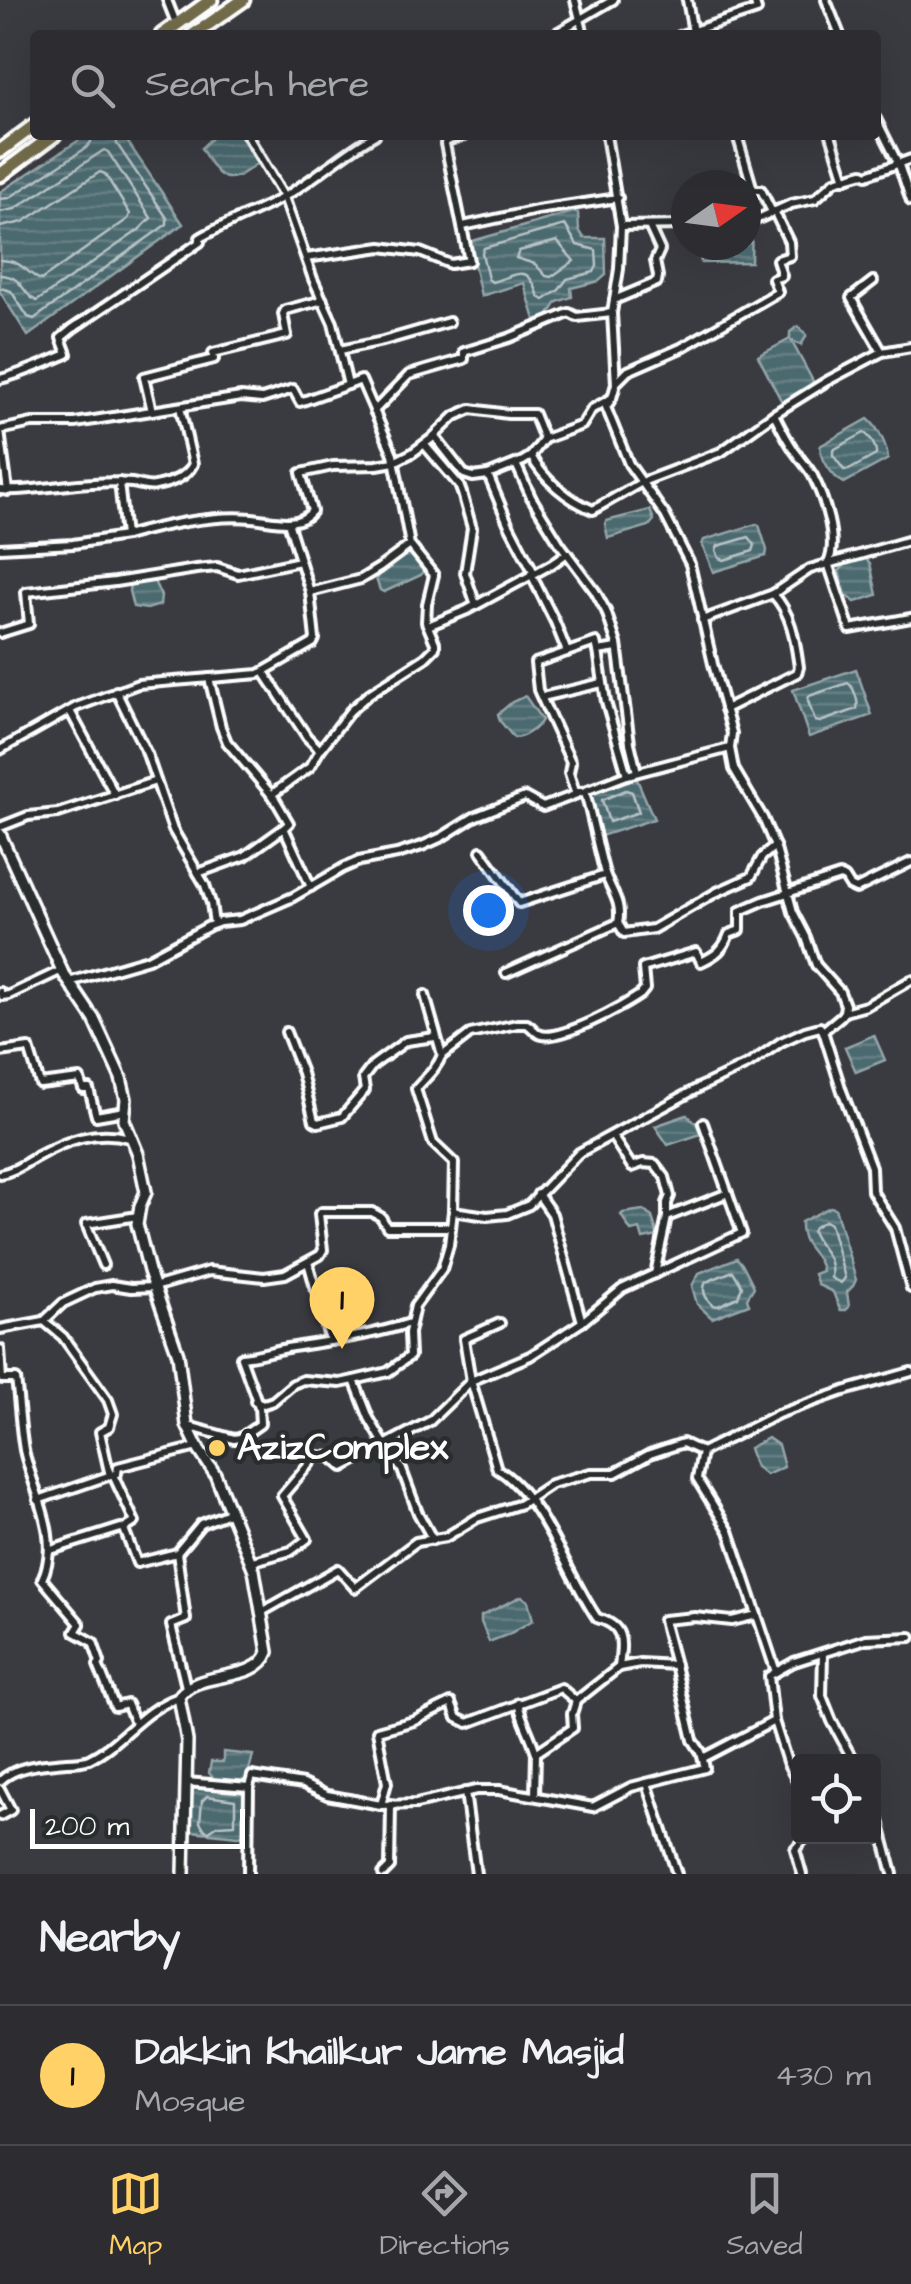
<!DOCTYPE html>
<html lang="en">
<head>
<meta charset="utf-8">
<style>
	:root { --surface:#2c2c31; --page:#38383d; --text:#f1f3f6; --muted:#a6a7ab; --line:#48484d; --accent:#ffd166 }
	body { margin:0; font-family:"Architects Daughter",sans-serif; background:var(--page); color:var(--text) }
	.controls { position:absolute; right:30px; bottom:30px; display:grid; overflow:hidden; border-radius:10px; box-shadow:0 10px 40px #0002 }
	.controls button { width:90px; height:90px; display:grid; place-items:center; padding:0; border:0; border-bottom:2px solid var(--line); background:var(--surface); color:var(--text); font:50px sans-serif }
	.compass { position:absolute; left:671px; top:170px; width:90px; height:90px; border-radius:50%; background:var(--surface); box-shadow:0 10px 40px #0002; rotate:76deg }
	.scale { position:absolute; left:30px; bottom:25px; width:215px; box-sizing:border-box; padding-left:10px; border:5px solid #fff; border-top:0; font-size:28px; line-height:35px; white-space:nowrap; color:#fff; -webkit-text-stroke:8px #2a2d2e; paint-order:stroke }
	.you { position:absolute; left:488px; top:910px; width:35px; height:35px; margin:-25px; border:8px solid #fff; border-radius:50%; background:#1a73e8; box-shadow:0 0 0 15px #1a73e833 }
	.badge { display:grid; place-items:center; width:65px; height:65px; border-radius:50%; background:var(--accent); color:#111; font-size:32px; font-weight:700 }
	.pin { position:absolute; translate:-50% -82px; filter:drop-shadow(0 2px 5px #0008) }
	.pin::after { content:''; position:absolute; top:52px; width:35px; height:30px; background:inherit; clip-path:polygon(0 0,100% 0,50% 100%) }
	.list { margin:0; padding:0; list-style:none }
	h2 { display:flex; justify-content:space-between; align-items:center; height:130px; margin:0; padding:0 40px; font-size:42px }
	h2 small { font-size:32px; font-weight:400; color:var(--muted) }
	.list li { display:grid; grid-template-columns:65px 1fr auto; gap:30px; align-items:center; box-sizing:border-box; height:140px; padding:0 40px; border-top:2px solid var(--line) }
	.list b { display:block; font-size:38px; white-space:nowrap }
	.list p { margin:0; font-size:32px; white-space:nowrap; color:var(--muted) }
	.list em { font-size:32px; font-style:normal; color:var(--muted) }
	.icon { flex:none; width:55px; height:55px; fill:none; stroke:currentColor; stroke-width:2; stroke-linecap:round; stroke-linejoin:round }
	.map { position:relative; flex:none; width:911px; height:1874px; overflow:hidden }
	.search { position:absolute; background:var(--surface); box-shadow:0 10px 40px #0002; left:30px; right:30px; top:30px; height:110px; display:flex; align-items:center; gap:25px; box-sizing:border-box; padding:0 35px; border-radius:10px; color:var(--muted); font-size:38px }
	.sheet { height:270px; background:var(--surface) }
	nav { display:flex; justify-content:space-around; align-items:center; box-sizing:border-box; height:140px; border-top:2px solid var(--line); background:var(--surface); font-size:28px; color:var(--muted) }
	nav a { display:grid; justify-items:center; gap:5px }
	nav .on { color:var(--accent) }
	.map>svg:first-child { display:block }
</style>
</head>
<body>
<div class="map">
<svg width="911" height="1874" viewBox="0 0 911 1874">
	<defs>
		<pattern id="water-rules" width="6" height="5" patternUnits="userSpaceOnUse" patternTransform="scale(2.5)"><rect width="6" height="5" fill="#4c6a70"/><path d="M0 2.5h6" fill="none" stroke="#678085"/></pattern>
	</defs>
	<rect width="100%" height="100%" fill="#3a3a41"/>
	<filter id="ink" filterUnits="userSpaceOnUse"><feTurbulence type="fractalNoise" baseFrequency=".01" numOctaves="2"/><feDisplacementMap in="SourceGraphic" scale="20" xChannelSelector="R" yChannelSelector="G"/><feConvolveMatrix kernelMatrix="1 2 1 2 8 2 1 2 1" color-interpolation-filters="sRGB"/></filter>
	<g filter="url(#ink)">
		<g fill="url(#water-rules)" stroke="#94a6a9" stroke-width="2.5">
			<polygon points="87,135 123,135 183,224 28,336 0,292 0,192"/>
			<path d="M215,135h30l14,27c-33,26 -38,20 -58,-14z"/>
			<polygon points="573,212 578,213 579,230 584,238 605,238 606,275 599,281 571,288 572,297 557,302 547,318 536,323 524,283 481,296 469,242"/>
			<polygon points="752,223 751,262 701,263 699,245 746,245 746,224"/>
			<polygon points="798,326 806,334 806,337 801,345 791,340 815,385 782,402 758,356 790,339 790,332"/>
			<path d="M868,419c11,9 19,27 20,40l-44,24c-12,-6 -23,-24 -24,-37z"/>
			<polygon points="650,510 654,520 649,526 608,538 605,524 606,521"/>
			<polygon points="756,524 759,525 767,550 766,556 713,572 702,544 704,540"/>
			<polygon points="409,549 424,570 421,575 384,592 380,590 376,579 381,571"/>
			<polygon points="865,558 870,563 877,595 855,602 845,594 839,571 848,562"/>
			<polygon points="153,579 161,596 160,605 147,609 133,607 129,591 130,583"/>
			<polygon points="856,669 872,715 809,737 793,690"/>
			<path d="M525,696l17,24c-4,8 -19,18 -28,18l-14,-17 -2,-7 14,-12z"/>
			<polygon points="636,777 654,819 601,836 589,793"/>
			<polygon points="874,1035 885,1060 856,1072 845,1047"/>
			<polygon points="687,1115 696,1123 701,1134 668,1145 655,1126"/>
			<path d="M830,1207l5,1 21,72 -3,6 -6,6 2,15 -3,3h-6l-7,-18 -15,-7 -4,-11 8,-3c-3,-20 -22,-22 -21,-49z"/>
			<polygon points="643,1210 652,1217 658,1236 643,1239 640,1229 631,1231 621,1215 623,1213"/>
			<polygon points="737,1258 744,1267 754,1287 747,1298 749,1304 712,1318 697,1304 692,1286 699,1273"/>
			<polygon points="768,1438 778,1445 784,1467 766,1475 755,1466 749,1448"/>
			<polygon points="522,1596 528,1601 533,1620 509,1634 489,1642 481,1622 481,1616"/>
			<polygon points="223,1752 253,1755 246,1782 216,1781 209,1773 211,1762 223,1762"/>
			<polygon points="198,1785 246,1791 245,1835 238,1836 192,1831 190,1823 193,1787"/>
		</g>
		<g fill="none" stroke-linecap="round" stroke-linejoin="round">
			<g stroke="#b7c3c6" stroke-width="2.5">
				<polyline points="0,199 9,198 86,148 91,142 91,135"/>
				<path d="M0,212l15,-3 89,-59 4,2 43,66 -12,12 -102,71c-16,-6 -12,-25 -37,-26"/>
				<path d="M565,225l12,20 19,5 1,16 -3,6 -27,7 -8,11 -15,10 -5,-3c-11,-33 -18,-24 -47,-15l-4,-3 -6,-26 2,-5z"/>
				<path d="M0,227l23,-5 77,-50 5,2 25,40 -2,5 -87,61c-16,-7 -16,-19 -41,-20"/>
				<polygon points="557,241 574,261 551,277 546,276 535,264 516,258 519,251"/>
				<polyline points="0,288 11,291 28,317 34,319 167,224 167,218 117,144 116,135"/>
				<path d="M864,433c6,3 13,15 12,22l-27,15h-5l-11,-15v-5z"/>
				<polygon points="749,537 755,545 753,551 724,560 719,558 716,550 718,546"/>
				<path d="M848,683c6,4 11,19 9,26l-37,13 -5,-1 -7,-20 1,-5z"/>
				<polygon points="626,790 632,792 639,812 609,822 602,800"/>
				<path d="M825,1221l5,3 15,54 -4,5 -10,-5c3,-24 -11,-27 -19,-47l2,-4z"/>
				<path d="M733,1271l9,15 -4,11 -20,9 -5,-1c-7,-6 -12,-14 -7,-23z"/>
				<polygon points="207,1796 235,1800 235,1824 218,1825 209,1831 205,1830 200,1822 202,1801"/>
			</g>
			<defs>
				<g id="street">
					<polyline points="167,0 176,23"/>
					<polyline points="575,0 584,35"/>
					<polyline points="687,0 693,32"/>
					<polyline points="826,0 840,35"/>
					<polyline points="553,35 613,0"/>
					<polyline points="681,35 757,10 754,0"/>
					<polyline points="876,119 899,165 911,201"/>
					<polyline points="737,135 752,186 754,190 761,190 772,212"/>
					<polyline points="831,135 845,179"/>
					<polyline points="746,220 760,218 791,204 815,199 835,181 863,173 867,175 911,159"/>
					<polyline points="463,226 537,210 618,198"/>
					<polyline points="621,226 686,225"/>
					<polyline points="306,258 381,247 420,252 450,264 469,261 445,144 446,141 466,135"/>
					<polyline points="873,281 851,298 882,352"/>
					<polyline points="614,300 657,282 658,276 655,261 660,250 649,226"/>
					<polyline points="340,350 383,341 449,322"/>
					<path d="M0,379c25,-6 43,-15 67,-25l-6,-16 11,-9 128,-87v-4c27,-16 57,-26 84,-41 32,-19 59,-44 91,-62"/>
					<polyline points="616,383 628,371 681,348 778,292 773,279 782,276 777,260 790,256 789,242 774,211"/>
					<polyline points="152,411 144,377 214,359 213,353 287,335 283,314 285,310 323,300"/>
					<polyline points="374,411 409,375 464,359 464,352 509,338 569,313 577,317 612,313"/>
					<path d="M774,414c6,12 12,24 20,36 6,9 14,17 19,26 11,22 26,65 15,87l22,66 61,-11"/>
					<polyline points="0,430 32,423 75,423 241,397 262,399 293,389 300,402 348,385"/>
					<polyline points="0,431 8,491"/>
					<polyline points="435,437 464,474 473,477 488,475 523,461 531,456 544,439 582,425 592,409 612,398 616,384 612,313 619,269 621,226 606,135"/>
					<polyline points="424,444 459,485 462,493 472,528 465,573 476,605"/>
					<path d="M531,456c12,23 37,44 62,54l49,-28 79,-30 53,-38 53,-33 55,-29 29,-5"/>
					<polyline points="516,464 531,497 560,544 595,591 606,611 617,644 630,743 637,772"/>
					<polyline points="488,475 508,523 534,573"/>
					<path d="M119,482l6,54c39,-11 87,-22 127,-18 21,2 46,11 60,-7l-11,-38 32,-7 44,-1 17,-3 18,-9 19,-14 24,-23 16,-7 37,5h26l10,25"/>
					<path d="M0,490c31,2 62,-6 93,-7 13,-1 26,-1 39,0 8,1 16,5 23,3 15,-3 31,-8 38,-22l-13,-57"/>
					<polyline points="288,522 310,592"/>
					<polyline points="0,548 73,544 125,536"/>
					<polyline points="531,574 555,622 567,652"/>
					<polyline points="702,620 773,594 810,569 911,540"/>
					<polyline points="428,626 467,610 552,564 567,553"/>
					<polyline points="0,633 29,624 26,592 115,582 196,569 217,567 238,574 300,561"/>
					<polyline points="598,651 606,702 627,775"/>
					<polyline points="264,672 307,737 320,750"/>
					<polyline points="209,678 221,727 227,742 275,799 289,823 284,828 311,887"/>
					<polyline points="116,691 147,754 173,830 205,885 211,903 214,924"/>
					<polyline points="542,697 602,683"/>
					<path d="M725,709l72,-36 2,-6c-4,-27 -7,-53 -26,-73"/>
					<polyline points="70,711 115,795"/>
					<polyline points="0,750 76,707 138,684 259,674 313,643 315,639 310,592 361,579 379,568 410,545 393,454 361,380 348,385 333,323 313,279 284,197 247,135"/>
					<polyline points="583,792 575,792 569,773 571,762 538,690 535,663 596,642 598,651 617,648"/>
					<path d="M585,792c7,26 12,52 19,78 5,19 19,31 14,53"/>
					<polyline points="271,795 310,767 320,750 350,711 369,694 425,658 435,648 435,643 426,622 427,604 434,575 410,545"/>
					<polyline points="0,827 28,816 58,813 156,781"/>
					<polyline points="481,851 519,903 605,875"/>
					<polyline points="198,873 245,856 284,828"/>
					<polyline points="506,973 618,923 624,933 653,929 717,892 751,877 762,857 775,846"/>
					<polyline points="69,982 148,959 209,926 220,922 240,920 293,897 343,868 359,861 397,854 422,846 442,837 474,817 525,797 543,807 627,775 730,748"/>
					<polyline points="0,992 2,996 9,995 62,970"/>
					<path d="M425,995l17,60c-6,15 -16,22 -26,34l17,54 21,20 -1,48 34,5 20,-2 22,-9 50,-52 121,-66 49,-23 32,-22 24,-11 15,-4 3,4 18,-15 3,-4 1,-7 -5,-13 -24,-27 -10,-28 -13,-25 -17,-63 -13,-31 -29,-49 -4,-21 2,-15 -19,-69 -23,-100 -25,-49 -36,-51 -23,-57 6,-9"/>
					<polyline points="844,1012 866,1006 911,980"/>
					<polyline points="823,1031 842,1091 871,1167 872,1191 895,1228 911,1288"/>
					<polyline points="286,1032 302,1073 314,1121 318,1123 342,1117 365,1090 363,1078 373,1065 406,1041 435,1037"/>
					<polyline points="0,1052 29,1048 40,1084 80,1079 83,1089 89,1089 96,1116 125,1111"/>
					<path d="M443,1055l27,-21 47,-10h10c5,3 8,8 12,10 17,10 87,-29 102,-40l4,-5 -2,-21 53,-16 5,10c15,-7 22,-12 28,-28l11,-4v-19l23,-10 77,-25 5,2 5,8 6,3 55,-27"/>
					<polyline points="612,1136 632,1167 643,1163 655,1164 665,1177 670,1196 667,1203 667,1217 728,1193"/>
					<path d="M0,1174c15,-3 24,-10 36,-17 31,-17 59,-28 94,-19"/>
					<polyline points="308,1262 330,1341"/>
					<polyline points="103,1265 86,1224 138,1216"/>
					<polyline points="655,1274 667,1217"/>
					<polyline points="44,1321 63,1303 95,1288 112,1285 131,1288 154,1287 209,1271 264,1277 285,1274 320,1255 323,1250 319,1214 322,1212 372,1212 381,1217 387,1227 451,1227"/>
					<polyline points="582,1322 622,1289 742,1233 703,1123"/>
					<polyline points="500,1323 464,1339 471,1381 530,1356 582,1322 552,1214 538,1194"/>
					<polyline points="0,1329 44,1321 63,1337 108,1400 113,1414 109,1427 100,1432 110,1476"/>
					<path d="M0,1349l2,30h14c3,23 4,48 8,71 9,42 38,87 18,129l38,45 -5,8 18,10 7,20 -2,3 17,42 12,-3 8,19"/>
					<polyline points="255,1401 264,1404 273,1401 293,1384 303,1380 340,1383 354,1380"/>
					<path d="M188,1426l46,13 6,-1 20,-14 -1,-17 -18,-50c15,-1 30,-6 46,-9 41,-7 83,-12 123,-25"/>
					<polyline points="702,1452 697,1479 729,1531 776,1672"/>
					<polyline points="113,1475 135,1522 124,1529"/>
					<polyline points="38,1500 117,1473 118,1467 197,1447"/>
					<polyline points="51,1550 121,1528 124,1529 137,1563 177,1553"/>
					<polyline points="250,1562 291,1551 307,1539 282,1496 316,1456 331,1457 343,1467 385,1445 369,1418 354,1380 388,1372 410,1356 409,1333 415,1306 442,1269 449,1245 453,1211"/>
					<polyline points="262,1612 338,1569 355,1588 416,1542 446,1537 477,1518 521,1504 551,1484 591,1473 615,1473 650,1454 683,1443 702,1452 778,1414 844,1391 911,1372"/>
					<polyline points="823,1653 822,1696 832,1721 854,1762"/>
					<polyline points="675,1665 663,1620 695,1617 732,1621 757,1615"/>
					<polyline points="186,1687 171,1625 186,1619 177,1553 201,1524 231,1512"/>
					<polyline points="576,1701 619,1667"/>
					<path d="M518,1703c4,19 13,32 18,50"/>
					<polyline points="774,1721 787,1762 798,1783"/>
					<polyline points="703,1758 774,1721 769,1676 794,1662 866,1639 911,1637"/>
					<path d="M0,1781c17,-16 44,-17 66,-19 8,0 16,0 23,-3 33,-16 53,-50 90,-62"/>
					<path d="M186,1782l63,5 3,-11 51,8 24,11 54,10 35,-1 60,-14h23l94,17 38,-20 74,-19 -4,-16 -8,-12 -18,-75 -35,-2 -21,4c3,-25 7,-41 -22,-49 -30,-43 -55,-123 -100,-149l-26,-88 -41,40 -45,24 17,25 16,43 15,27"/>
					<polyline points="647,1783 677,1874"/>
					<polyline points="0,1789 11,1810 0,1816"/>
					<polyline points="465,1792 476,1874"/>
					<polyline points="874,1802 893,1874"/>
					<polyline points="381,1805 387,1783 377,1731 414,1721 451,1703 457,1718 468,1723 561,1688 576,1701 572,1714 573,1728 536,1753 535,1796"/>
					<polyline points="248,1874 249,1787"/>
					<polyline points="383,1874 390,1867 391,1804"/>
					<polyline points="802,1874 795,1849 807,1836"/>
				</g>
				<path id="secondary" d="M0,834l63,139 31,46 27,59 5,21 -2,21 14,34 8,38 -6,14 -3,18 12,47 29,83 9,71 12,25 16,24 39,96 14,82c-11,32 -72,17 -89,45l8,44 -3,133"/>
				<g id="highway">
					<polyline points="162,35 211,0"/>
					<polyline points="193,35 243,0"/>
					<polyline points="0,151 35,125"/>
					<polyline points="0,175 54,135"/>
				</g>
			</defs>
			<use href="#street" stroke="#fff" stroke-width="14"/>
			<use href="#secondary" stroke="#fff" stroke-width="16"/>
			<use href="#highway" stroke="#fff" stroke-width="19"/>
			<use href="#street" stroke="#2a2d2e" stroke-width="6"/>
			<use href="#secondary" stroke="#2a2d2e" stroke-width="9"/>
			<use href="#highway" stroke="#736c4b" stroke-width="11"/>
		</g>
	</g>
	<circle fill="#ffd166" stroke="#2a2d2e" stroke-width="4" cx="217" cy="1448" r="10"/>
	<g text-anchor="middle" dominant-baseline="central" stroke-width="9" stroke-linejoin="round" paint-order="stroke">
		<g font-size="38" font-weight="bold" fill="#fff" stroke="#2a2d2e" text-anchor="start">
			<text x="237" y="1448">AzizComplex</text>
		</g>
	</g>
</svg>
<div class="controls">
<button><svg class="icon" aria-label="locate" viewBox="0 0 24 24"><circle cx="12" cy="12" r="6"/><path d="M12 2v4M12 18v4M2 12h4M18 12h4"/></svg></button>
</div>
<svg class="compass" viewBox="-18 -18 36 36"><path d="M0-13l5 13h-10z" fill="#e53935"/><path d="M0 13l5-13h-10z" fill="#a6a7ab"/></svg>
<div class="scale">200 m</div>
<div class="you"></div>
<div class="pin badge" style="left:342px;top:1349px">1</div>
<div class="search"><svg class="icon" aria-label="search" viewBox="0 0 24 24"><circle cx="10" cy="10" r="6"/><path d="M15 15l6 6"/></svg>Search here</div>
</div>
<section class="sheet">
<h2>Nearby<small></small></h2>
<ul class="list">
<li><span class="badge">1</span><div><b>Dakkin Khailkur Jame Masjid</b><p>Mosque</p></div><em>430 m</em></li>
</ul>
</section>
<nav>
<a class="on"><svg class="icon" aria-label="map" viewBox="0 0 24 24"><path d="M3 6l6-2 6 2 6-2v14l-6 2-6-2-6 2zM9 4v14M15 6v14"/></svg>Map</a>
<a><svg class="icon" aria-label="directions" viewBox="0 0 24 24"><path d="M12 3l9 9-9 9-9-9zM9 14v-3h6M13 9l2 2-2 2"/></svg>Directions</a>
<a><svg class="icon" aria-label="saved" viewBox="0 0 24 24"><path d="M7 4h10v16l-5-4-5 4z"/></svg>Saved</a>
</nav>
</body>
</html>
